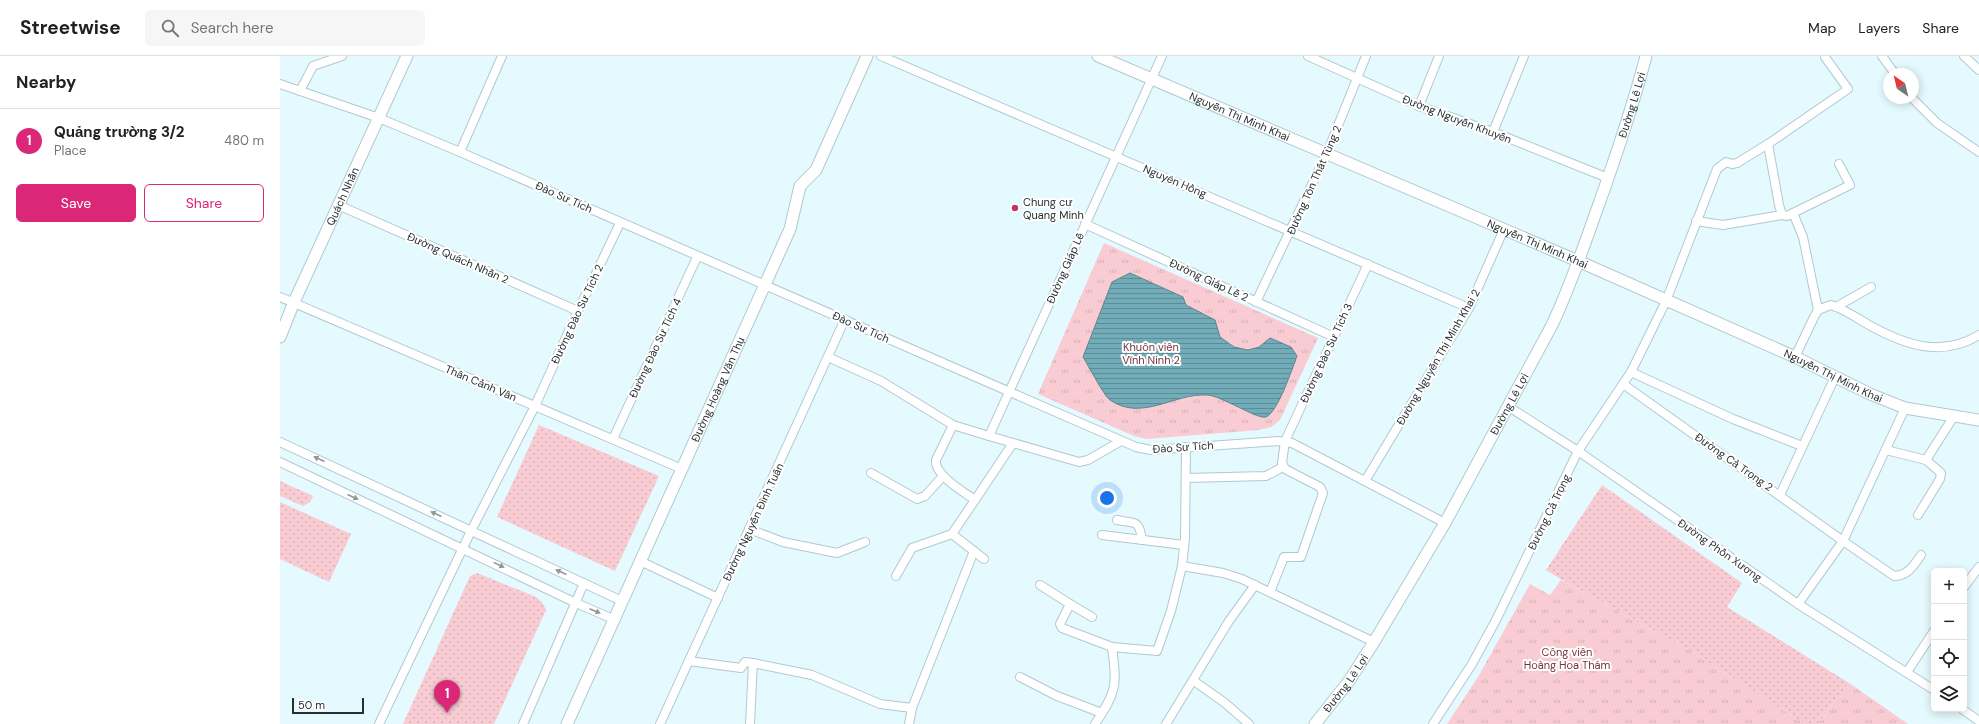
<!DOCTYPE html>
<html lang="en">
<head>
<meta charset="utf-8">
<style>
	:root { --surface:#fff; --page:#f6f6f6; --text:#202124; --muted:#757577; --line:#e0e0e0; --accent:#db2777 }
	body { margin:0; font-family:"DM Sans",sans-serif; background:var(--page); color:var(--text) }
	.controls { position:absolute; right:12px; bottom:12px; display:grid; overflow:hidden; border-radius:6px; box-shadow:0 2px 10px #0003 }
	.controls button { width:36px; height:36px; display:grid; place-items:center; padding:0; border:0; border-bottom:1px solid var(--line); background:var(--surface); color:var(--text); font:20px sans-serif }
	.compass { position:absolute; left:1603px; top:12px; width:36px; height:36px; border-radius:50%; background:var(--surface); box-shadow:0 2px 10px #0003; rotate:325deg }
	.scale { position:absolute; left:12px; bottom:10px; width:72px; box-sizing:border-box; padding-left:4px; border:2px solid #263032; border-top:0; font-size:11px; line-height:14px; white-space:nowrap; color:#263032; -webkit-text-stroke:3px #fff; paint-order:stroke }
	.you { position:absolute; left:827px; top:442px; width:14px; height:14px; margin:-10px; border:3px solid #fff; border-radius:50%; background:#1a73e8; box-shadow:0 0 0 6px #1a73e833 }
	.badge { display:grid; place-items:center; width:26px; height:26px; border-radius:50%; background:var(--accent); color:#fff; font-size:13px; font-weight:700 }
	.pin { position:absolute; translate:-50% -33px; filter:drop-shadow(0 1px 2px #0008) }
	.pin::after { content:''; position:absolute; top:21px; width:14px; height:12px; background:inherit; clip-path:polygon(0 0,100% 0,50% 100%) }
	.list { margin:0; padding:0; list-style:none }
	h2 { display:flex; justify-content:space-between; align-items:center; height:52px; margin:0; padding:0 16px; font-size:17px }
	h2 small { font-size:13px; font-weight:400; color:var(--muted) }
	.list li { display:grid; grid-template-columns:26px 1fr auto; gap:12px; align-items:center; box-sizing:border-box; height:64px; padding:0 16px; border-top:1px solid var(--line) }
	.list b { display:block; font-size:15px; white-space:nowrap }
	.list p { margin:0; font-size:13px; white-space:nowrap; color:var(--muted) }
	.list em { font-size:13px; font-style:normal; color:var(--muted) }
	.actions { display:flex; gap:8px; padding:12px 16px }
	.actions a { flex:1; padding:9px 0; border:1px solid var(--accent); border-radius:6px; text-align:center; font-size:14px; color:var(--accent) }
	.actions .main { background:var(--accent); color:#fff }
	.icon { flex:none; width:22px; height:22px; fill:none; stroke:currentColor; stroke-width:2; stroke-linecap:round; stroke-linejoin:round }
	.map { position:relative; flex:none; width:1699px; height:668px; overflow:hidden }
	header { display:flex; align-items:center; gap:24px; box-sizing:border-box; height:56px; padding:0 20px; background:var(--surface); border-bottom:1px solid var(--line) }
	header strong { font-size:19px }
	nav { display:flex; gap:22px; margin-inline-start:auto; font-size:14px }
	.search { width:280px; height:36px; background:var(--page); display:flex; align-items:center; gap:10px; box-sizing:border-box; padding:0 14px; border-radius:6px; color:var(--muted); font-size:15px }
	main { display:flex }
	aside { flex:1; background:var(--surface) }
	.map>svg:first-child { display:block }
</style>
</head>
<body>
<header>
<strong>Streetwise</strong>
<div class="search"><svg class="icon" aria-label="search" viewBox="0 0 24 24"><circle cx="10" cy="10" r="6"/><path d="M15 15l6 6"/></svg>Search here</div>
<nav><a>Map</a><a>Layers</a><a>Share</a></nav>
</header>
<main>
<aside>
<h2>Nearby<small></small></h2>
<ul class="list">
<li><span class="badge">1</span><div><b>Quảng trường 3/2</b><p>Place</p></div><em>480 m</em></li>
</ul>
<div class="actions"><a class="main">Save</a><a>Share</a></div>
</aside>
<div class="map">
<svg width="1699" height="668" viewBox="0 0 1699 668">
	<defs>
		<pattern id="grass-dots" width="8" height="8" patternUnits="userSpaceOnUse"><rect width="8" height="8" fill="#f8ccd2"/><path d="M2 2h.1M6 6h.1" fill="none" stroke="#d4b0b5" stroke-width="1.8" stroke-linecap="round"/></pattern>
		<pattern id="park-tufts" width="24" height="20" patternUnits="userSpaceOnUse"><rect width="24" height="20" fill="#f8ccd2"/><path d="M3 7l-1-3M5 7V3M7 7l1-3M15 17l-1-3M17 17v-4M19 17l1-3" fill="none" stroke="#d4b0b5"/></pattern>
		<pattern id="water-rules" width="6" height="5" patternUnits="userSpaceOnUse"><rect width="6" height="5" fill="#72acb8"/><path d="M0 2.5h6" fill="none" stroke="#5d8c96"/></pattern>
	</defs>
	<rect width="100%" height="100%" fill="#e5fafe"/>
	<g fill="url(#grass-dots)">
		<polygon points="259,369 379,420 335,515 217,461"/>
		<polygon points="0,425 33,440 30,446 23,450 0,440"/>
		<polygon points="1322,429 1462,527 1447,551 1569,627 1538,668 1525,668 1411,595 1294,531 1266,514"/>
		<polygon points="0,446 71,478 49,526 0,503"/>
		<polygon points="197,517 256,541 262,546 266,554 214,668 123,668 190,520"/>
	</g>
	<g fill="url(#park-tufts)">
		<polygon points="824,187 1038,282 1000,364 991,371 979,374 866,383 854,380 758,338"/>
		<polygon points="1281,524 1411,595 1525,668 1167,668 1198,621 1250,528 1270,539"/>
		<polygon points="1569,627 1628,668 1538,668"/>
	</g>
	<path fill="url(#water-rules)" stroke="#5b8790" d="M850,217l53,24 3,8 29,15 5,17 14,10 14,3 11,-3 11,-9 21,9 6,9c-5,13 -19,56 -31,61 -8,3 -46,-22 -59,-22 -33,-2 -65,27 -97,5 -6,-4 -22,-35 -27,-43l29,-75z"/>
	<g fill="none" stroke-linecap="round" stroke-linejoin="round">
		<defs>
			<g id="street">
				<polyline points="601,0 1189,252"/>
				<polyline points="1028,0 1139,50 1213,76 1328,122"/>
				<polyline points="1602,0 1615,18"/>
				<polyline points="1684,0 1699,14"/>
				<polyline points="0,28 99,62 180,96 856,391 871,394 999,385 1012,387 1165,467"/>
				<polyline points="20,35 33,10 62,0"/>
				<polyline points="1632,42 1657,67 1699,96"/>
				<polyline points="1139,50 1159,0"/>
				<polyline points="1213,76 1244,0"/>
				<polyline points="1488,88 1499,149 1502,159 1507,160 1513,157 1523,181 1538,254"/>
				<polyline points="180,96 222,0"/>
				<polyline points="58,149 298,255"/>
				<polyline points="1513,157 1570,129 1559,108"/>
				<polyline points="1416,165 1443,169 1502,159"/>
				<polyline points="805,168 1054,281"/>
				<polyline points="0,241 402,413"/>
				<polyline points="976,246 1047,97 1086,0"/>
				<polyline points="1556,251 1591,231"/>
				<polyline points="548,301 601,325 673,369 709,380"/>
				<path d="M1515,301l19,-40 4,-7 13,-5c13,4 26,13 38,20 36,20 72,33 110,10"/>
				<polyline points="1351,316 1453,363 1522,390"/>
				<path d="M1343,328l220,157 51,35c14,0 20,-11 27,-21"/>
				<polyline points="1229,351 1298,395 1518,548 1654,634"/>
				<path d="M673,369l-17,35c-2,15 28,32 39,40l38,-57"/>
				<polyline points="333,383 417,201"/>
				<polyline points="841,385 808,404 799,406 709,380 882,0"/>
				<polyline points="0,386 342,545"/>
				<polyline points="1606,394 1646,404 1661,417 1660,423 1638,459"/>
				<polyline points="1646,404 1674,360"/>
				<polyline points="0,406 296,547 333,563"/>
				<polyline points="591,417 637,443 645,440 663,420"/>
				<polyline points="906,422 986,420 1003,411"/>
				<polyline points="1085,425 1189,252 1224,173"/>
				<polyline points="1500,439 1555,321"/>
				<polyline points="695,444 672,478 704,503"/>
				<path d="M837,464c19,4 22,-1 25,20"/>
				<polyline points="469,473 503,486 557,497 585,486"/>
				<polyline points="822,479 904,489"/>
				<polyline points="360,505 438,542"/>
				<polyline points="902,510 905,482 906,391"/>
				<polyline points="616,520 632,492 672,478"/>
				<polyline points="760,529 790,548 780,568 782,572 832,591"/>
				<polyline points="1684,531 1699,511"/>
				<polyline points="990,536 1004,501 1021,501 1043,437 1040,431 1005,413 1002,407 1005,385 1088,208"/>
				<polyline points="790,548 812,561"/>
				<polyline points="1518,548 1563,485 1625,352"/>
				<polyline points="409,605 461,612 465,606 473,607"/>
				<polyline points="1627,616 1654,575"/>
				<polyline points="740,621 777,640 822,657"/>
				<polyline points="914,625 945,647 969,668"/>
				<polyline points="1682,653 1699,665"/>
				<polyline points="99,668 191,475 255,350 298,255 340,167"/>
				<polyline points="243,668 304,527"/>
				<polyline points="380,668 565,263"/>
				<polyline points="470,668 473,607 532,619 600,648 632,652"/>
				<polyline points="629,668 632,652 694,495"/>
				<path d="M815,668c22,-33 22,-38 17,-77l45,4 14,-40 11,-45 41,7 19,6 132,63"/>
				<polyline points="886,668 949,565 975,529"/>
				<polyline points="1153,668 1192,608 1216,564 1298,395 1351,316 1386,245 1437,113 1446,106 1452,108 1457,107 1488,88 1568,33 1545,1"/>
			</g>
			<g id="secondary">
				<path id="s1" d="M818,0l480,205 217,96 75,37 35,14 74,12"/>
				<path id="s2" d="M0,281l14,-35 113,-246"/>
				<path id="s3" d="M287,668l223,-495 10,-43 16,-16 51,-114"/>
				<path id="s4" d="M1035,668l34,-43 25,-39 71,-119 107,-198c17,-36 30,-73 43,-110 19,-53 37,-105 51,-159"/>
			</g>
		</defs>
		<use href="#street" stroke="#b0c9cf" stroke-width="10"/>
		<use href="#secondary" stroke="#b0c9cf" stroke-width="13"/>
		<use href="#street" stroke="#fff" stroke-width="8"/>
		<use href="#secondary" stroke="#fff" stroke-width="11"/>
	</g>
	<defs><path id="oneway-solid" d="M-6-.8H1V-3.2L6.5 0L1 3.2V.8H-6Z"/></defs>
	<g fill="#929898">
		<use href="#oneway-solid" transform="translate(39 403) rotate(-156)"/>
		<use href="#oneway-solid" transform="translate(73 441) rotate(25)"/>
		<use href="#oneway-solid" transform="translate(156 458) rotate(-155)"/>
		<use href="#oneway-solid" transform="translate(219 509) rotate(26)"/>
		<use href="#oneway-solid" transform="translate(281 516) rotate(-155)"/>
		<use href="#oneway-solid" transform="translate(315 555) rotate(23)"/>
	</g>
	<circle fill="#c3335a" stroke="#fff" stroke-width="1.5" cx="735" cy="152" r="4"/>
	<g text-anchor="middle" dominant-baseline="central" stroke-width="4" stroke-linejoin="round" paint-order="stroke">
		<g font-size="11" fill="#263032" stroke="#fff">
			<text stroke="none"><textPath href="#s4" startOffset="699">Đường Lê Lợi</textPath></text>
			<text stroke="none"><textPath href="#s1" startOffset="154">Nguyễn Thị Minh Khai</textPath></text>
			<text transform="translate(1177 63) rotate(21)">Đường Nguyễn Khuyến</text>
			<text transform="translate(1034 124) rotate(-66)">Đường Tôn Thất Tùng 2</text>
			<text transform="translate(895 125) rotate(23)">Nguyên Hồng</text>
			<text stroke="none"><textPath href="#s2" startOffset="154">Quách Nhẫn</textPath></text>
			<text transform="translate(284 141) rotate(24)">Đào Sư Tích</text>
			<text stroke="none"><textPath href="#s1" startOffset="478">Nguyễn Thị Minh Khai</textPath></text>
			<text transform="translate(178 202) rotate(24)">Đường Quách Nhẫn 2</text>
			<text transform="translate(785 212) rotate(-66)">Đường Giáp Lễ</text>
			<text transform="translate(929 224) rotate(25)">Đường Giáp Lễ 2</text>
			<text transform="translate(297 258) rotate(-65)">Đường Đào Sư Tích 2</text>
			<text transform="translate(581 271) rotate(24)">Đào Sư Tích</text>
			<text transform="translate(375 292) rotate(-65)">Đường Đào Sư Tích 4</text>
			<text transform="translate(1046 297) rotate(-65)">Đường Đào Sư Tích 3</text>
			<text transform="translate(1158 301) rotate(-60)">Đường Nguyễn Thị Minh Khai 2</text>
			<text stroke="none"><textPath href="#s1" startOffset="802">Nguyễn Thị Minh Khai</textPath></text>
			<text transform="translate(201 327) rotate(23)">Thân Cảnh Vân</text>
			<text stroke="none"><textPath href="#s3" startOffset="367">Đường Hoàng Văn Thụ</textPath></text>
			<text stroke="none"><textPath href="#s4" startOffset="375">Đường Lê Lợi</textPath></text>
			<text transform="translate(903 391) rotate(-4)">Đào Sư Tích</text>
			<text transform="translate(1454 406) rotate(35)">Đường Cả Trọng 2</text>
			<text transform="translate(1269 456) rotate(-64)">Đường Cả Trọng</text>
			<text transform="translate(473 466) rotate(-65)">Đường Nguyễn Đình Tuân</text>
			<text transform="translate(1440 494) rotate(35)">Đường Phồn Xương</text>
			<text stroke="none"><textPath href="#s4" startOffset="51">Đường Lê Lợi</textPath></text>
		</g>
		<g font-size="11" fill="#263032" stroke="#fff" text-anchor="start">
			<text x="743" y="146">Chung cư<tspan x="743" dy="13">Quang Minh</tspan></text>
		</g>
		<g font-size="11" fill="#753340" stroke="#fff">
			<text x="871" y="291">Khuôn viên<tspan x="871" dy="13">Vĩnh Ninh 2</tspan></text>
			<text x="1287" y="596">Công viên<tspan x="1287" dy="13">Hoàng Hoa Thám</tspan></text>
		</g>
	</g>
</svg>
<div class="controls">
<button>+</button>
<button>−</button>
<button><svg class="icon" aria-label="locate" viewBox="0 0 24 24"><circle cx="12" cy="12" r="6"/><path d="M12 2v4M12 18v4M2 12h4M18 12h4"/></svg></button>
<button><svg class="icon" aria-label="layers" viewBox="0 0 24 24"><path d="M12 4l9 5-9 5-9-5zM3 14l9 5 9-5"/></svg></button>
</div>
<svg class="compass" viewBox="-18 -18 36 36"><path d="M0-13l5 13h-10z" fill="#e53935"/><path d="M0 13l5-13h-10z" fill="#757577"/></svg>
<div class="scale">50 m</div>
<div class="you"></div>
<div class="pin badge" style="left:167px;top:657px">1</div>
</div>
</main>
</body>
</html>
